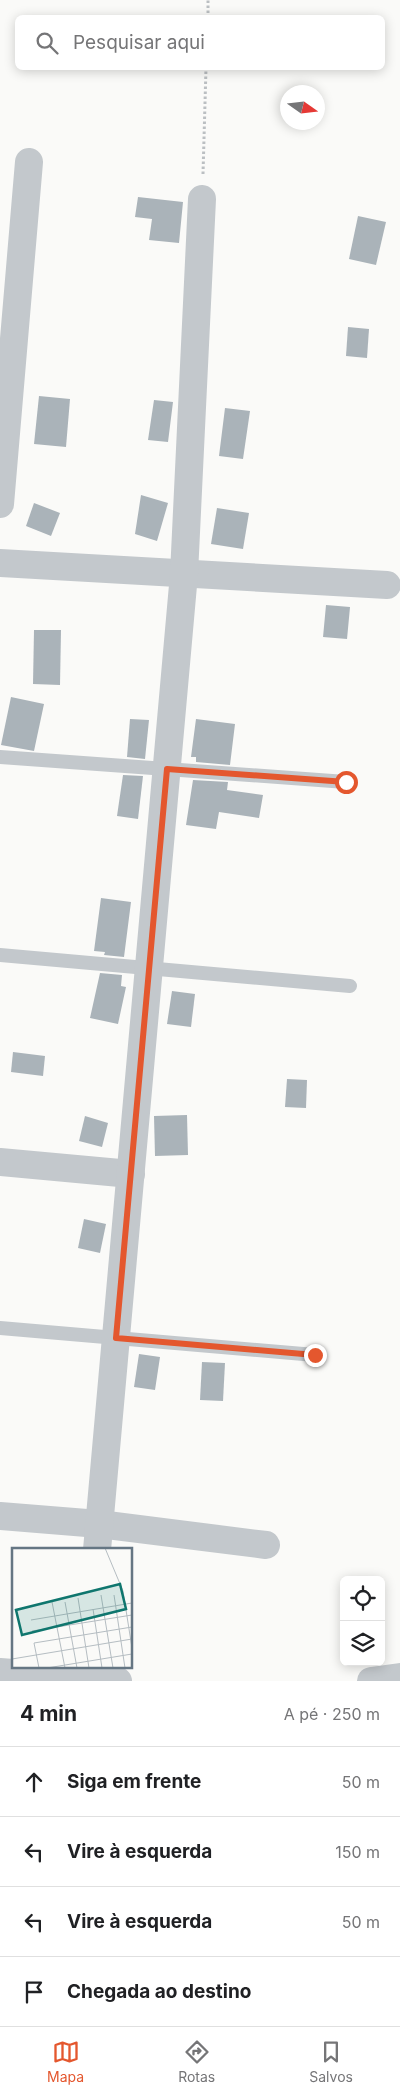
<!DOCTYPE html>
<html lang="pt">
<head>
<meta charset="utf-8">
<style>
	:root { --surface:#fff; --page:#f6f6f6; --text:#202124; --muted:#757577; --line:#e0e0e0; --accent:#e4572e }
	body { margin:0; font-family:Inter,sans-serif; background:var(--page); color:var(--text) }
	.controls { position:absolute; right:15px; bottom:15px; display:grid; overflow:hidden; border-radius:8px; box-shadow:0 2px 12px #0003 }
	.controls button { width:45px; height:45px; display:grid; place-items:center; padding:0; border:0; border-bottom:1px solid var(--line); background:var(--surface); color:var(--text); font:25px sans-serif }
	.compass { position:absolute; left:280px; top:85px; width:45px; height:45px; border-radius:50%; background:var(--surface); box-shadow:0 2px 12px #0003; rotate:104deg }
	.stop { position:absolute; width:15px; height:15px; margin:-11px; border:4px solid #e4572e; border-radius:50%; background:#fff }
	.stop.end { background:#e4572e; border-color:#fff; box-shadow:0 1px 5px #0008 }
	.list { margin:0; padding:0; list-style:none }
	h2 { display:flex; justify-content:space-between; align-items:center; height:65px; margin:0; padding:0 20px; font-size:21px }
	h2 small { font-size:16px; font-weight:400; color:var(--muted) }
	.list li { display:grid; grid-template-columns:32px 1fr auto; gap:15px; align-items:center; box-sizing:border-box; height:70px; padding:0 20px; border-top:1px solid var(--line) }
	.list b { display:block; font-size:19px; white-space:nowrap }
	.list em { font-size:16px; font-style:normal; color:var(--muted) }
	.icon { flex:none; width:28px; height:28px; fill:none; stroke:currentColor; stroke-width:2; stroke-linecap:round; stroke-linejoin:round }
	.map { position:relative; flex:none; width:400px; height:1681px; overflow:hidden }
	.search { position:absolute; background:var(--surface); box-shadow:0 2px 12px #0003; left:15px; right:15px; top:15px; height:55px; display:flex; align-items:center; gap:12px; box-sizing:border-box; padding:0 18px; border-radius:8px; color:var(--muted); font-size:19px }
	.sheet { height:345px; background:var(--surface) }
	nav { display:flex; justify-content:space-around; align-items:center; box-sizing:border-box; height:70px; border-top:1px solid var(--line); background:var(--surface); font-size:14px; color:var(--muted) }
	nav a { display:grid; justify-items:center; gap:2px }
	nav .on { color:var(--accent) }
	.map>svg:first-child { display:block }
</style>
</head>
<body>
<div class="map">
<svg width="400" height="1681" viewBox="0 0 400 1681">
	<rect width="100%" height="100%" fill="#fafaf8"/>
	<g fill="#aab3b9">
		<polygon points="138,197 183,202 179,243 149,240 152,219 135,217"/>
		<polygon points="358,216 386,222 376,265 349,259"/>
		<polygon points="348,327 369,329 367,358 346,356"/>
		<polygon points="39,396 70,399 66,447 34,444"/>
		<polygon points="154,400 173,402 168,442 148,440"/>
		<polygon points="225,408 250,411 243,459 219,456"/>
		<polygon points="141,495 168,503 157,541 135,534"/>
		<polygon points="34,503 60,513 51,536 26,526"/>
		<polygon points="217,508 249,513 243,549 211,544"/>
		<polygon points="326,605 350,607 347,639 323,637"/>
		<polygon points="34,630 61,630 60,685 33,684"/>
		<polygon points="11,697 44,704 34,751 1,745"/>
		<polygon points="130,719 149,720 145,759 127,757"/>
		<polygon points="196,719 235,724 230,765 196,762 196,757 191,757"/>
		<polygon points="123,775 143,776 138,819 117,816"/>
		<polygon points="193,780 228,782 227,790 263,795 259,818 219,812 216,829 186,825"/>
		<polygon points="101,898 131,902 124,957 104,955 105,952 94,951"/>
		<polygon points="100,973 122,975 121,986 126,987 118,1024 90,1018"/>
		<polygon points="172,991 195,994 191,1027 167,1024"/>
		<polygon points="13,1052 45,1056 43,1076 11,1072"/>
		<polygon points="287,1079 307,1080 306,1108 285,1107"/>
		<polygon points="187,1115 188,1155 155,1156 154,1116"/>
		<polygon points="85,1116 108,1123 102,1147 79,1141"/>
		<polygon points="84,1219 106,1224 100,1253 78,1248"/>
		<polygon points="139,1354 160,1357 155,1390 134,1387"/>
		<polygon points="202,1362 225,1363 223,1401 200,1400"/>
	</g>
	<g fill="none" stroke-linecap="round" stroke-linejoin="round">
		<g stroke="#bbbfc2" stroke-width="3" stroke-dasharray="2.5 2.5" stroke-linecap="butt">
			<polyline points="208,18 208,0"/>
			<polyline points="203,174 206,68"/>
		</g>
		<g stroke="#c3c8cc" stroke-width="14">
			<polyline points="0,757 346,782"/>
			<polyline points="0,955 350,986"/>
			<polyline points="0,1328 315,1355"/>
		</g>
		<g stroke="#c3c8cc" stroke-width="28">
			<polyline points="0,504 29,162"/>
			<polyline points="0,563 387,585"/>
			<polyline points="0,1162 131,1174"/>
			<polyline points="0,1516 99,1524 266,1545"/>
			<polyline points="97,1550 184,574 202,199"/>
			<polyline points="0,1672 118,1681"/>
			<polyline points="371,1681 400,1677"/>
		</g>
	</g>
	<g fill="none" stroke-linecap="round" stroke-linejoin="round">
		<polyline stroke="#e4572e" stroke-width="6" points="315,1355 116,1338 167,769 346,782"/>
	</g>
	<g transform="translate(12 1548)">
		<rect width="120" height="120" fill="#fafaf8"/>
		<path fill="none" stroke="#b5bdc2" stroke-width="1" d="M93,0l18,43 9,57M89,47l12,73M102,47l11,73M66,50l11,70M40,54l13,66M53,54l12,66M81,61l9,59M19,72l101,-17M20,83l100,-16M0,111l120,-20M27,120l-5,-25 98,-16M35,120l85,-14"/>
		<path fill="#0f766e" fill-opacity="0.15" stroke="#0f766e" stroke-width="2.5" d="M108,36l6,25 -104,26 -6,-25z"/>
		<rect width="120" height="120" fill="none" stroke="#657683" stroke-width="2.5"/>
	</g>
</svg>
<div class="controls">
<button><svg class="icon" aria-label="locate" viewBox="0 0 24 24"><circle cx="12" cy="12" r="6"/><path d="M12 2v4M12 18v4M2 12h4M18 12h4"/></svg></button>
<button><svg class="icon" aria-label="layers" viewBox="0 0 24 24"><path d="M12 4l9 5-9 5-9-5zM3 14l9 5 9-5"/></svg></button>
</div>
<svg class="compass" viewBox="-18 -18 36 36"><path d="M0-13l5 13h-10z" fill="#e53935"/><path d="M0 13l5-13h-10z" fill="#757577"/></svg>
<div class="stop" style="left:346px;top:782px"></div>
<div class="stop end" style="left:315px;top:1355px"></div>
<div class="search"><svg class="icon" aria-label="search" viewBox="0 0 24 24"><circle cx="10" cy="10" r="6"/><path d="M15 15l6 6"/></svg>Pesquisar aqui</div>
</div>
<section class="sheet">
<h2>4 min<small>A pé · 250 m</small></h2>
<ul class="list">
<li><svg class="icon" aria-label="ahead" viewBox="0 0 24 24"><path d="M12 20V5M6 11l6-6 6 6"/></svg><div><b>Siga em frente</b></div><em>50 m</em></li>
<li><svg class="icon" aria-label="left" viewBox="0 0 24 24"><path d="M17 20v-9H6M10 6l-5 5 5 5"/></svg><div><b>Vire à esquerda</b></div><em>150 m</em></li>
<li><svg class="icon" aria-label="left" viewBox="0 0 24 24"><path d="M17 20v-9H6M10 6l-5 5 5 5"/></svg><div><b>Vire à esquerda</b></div><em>50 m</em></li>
<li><svg class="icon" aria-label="arrive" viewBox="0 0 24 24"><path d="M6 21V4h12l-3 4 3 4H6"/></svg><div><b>Chegada ao destino</b></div></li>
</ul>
</section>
<nav>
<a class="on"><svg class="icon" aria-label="map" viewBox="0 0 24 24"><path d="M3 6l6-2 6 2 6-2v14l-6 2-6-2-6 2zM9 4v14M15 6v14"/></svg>Mapa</a>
<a><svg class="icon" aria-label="directions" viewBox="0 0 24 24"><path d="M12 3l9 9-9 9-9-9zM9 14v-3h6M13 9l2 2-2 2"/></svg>Rotas</a>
<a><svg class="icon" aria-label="saved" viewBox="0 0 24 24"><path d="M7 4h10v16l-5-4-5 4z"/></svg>Salvos</a>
</nav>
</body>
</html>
